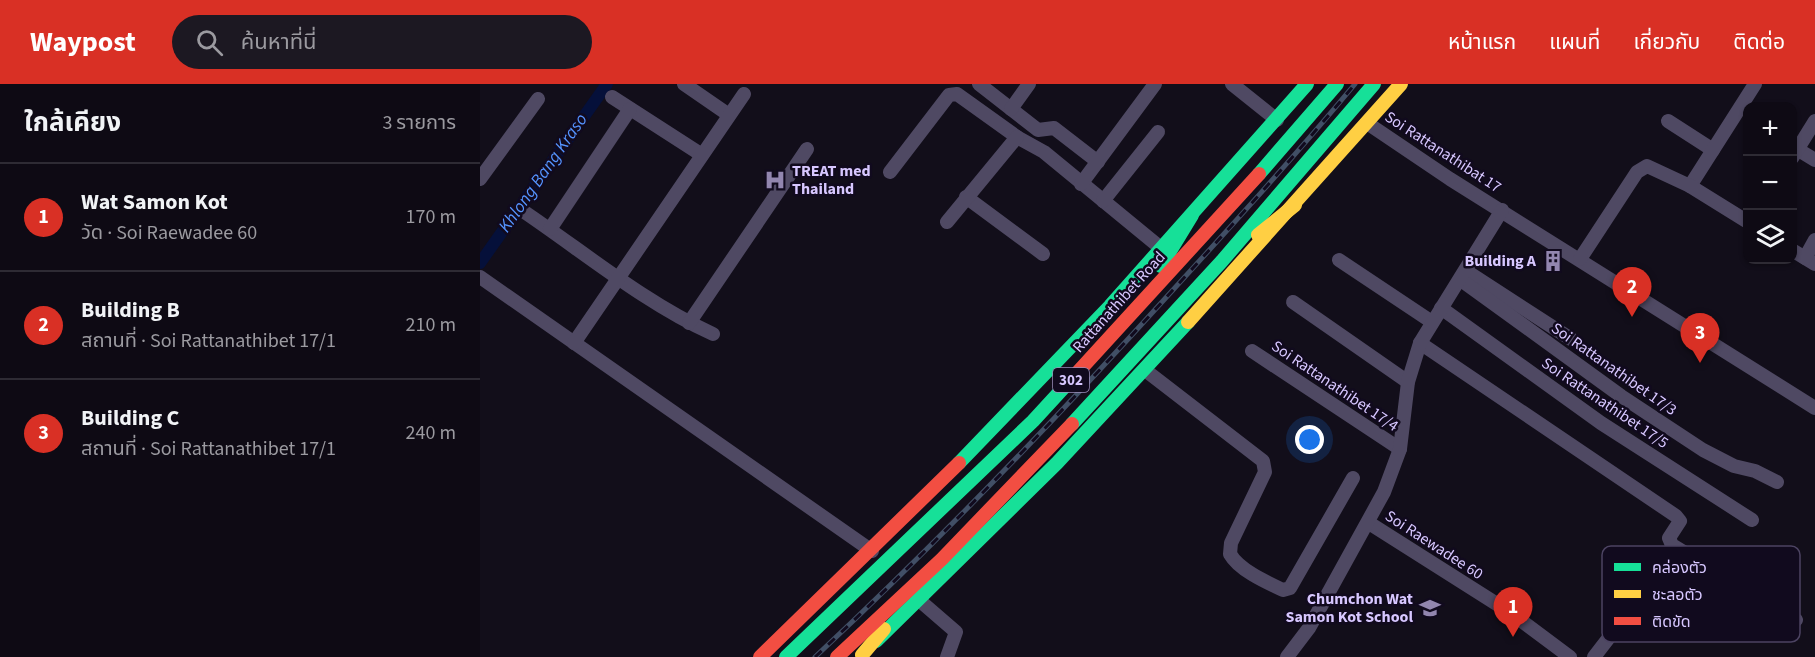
<!DOCTYPE html>
<html lang="th">
<head>
<meta charset="utf-8">
<style>
	:root { --surface:#0e0a14; --page:#1c1822; --text:#f1f3f6; --muted:#9b9aa0; --line:#2e2b34; --accent:#d93025 }
	body { margin:0; font-family:"Source Sans 3","Noto Sans Thai",sans-serif; background:var(--page); color:var(--text) }
	.controls { position:absolute; right:18px; top:18px; display:grid; overflow:hidden; border-radius:12px; box-shadow:0 2px 4px #0004 }
	.controls button { width:54px; height:54px; display:grid; place-items:center; padding:0; border:0; border-bottom:2px solid var(--line); background:var(--surface); color:var(--text); font:30px sans-serif }
	.you { position:absolute; left:830px; top:356px; width:21px; height:21px; margin:-15px; border:4px solid #fff; border-radius:50%; background:#1a73e8; box-shadow:0 0 0 9px #1a73e833 }
	.badge { display:grid; place-items:center; width:39px; height:39px; border-radius:50%; background:var(--accent); color:#fff; font-size:20px; font-weight:700 }
	.pin { position:absolute; translate:-50% -50px; filter:drop-shadow(0 2px 3px #0008) }
	.pin::after { content:''; position:absolute; top:32px; width:21px; height:18px; background:inherit; clip-path:polygon(0 0,100% 0,50% 100%) }
	.list { margin:0; padding:0; list-style:none }
	h2 { display:flex; justify-content:space-between; align-items:center; height:78px; margin:0; padding:0 24px; font-size:26px }
	h2 small { font-size:20px; font-weight:400; color:var(--muted) }
	.list li { display:grid; grid-template-columns:39px 1fr auto; gap:18px; align-items:center; box-sizing:border-box; height:108px; padding:0 24px; border-top:2px solid var(--line) }
	.list b { display:block; font-size:22px; white-space:nowrap }
	.list p { margin:0; font-size:20px; white-space:nowrap; color:var(--muted) }
	.list em { font-size:20px; font-style:normal; color:var(--muted) }
	.icon { flex:none; width:33px; height:33px; fill:none; stroke:currentColor; stroke-width:2; stroke-linecap:round; stroke-linejoin:round }
	.map { position:relative; flex:none; width:1335px; height:573px; overflow:hidden }
	header { display:flex; align-items:center; gap:36px; box-sizing:border-box; height:84px; padding:0 30px; background:var(--accent); color:#fff }
	header strong { font-size:28px }
	nav { display:flex; gap:33px; margin-inline-start:auto; font-size:21px }
	.search { width:420px; height:54px; background:var(--page); display:flex; align-items:center; gap:15px; box-sizing:border-box; padding:0 21px; border-radius:33px; color:var(--muted); font-size:22px }
	main { display:flex }
	aside { flex:1; background:var(--surface) }
	.map>svg:first-child { display:block }
</style>
</head>
<body>
<header>
<strong>Waypost</strong>
<div class="search"><svg class="icon" aria-label="search" viewBox="0 0 24 24"><circle cx="10" cy="10" r="6"/><path d="M15 15l6 6"/></svg>ค้นหาที่นี่</div>
<nav><a>หน้าแรก</a><a>แผนที่</a><a>เกี่ยวกับ</a><a>ติดต่อ</a></nav>
</header>
<main>
<aside>
<h2>ใกล้เคียง<small>3 รายการ</small></h2>
<ul class="list">
<li><span class="badge">1</span><div><b>Wat Samon Kot</b><p>วัด · Soi Raewadee 60</p></div><em>170 m</em></li>
<li><span class="badge">2</span><div><b>Building B</b><p>สถานที่ · Soi Rattanathibet 17/1</p></div><em>210 m</em></li>
<li><span class="badge">3</span><div><b>Building C</b><p>สถานที่ · Soi Rattanathibet 17/1</p></div><em>240 m</em></li>
</ul>
</aside>
<div class="map">
<svg width="1335" height="573" viewBox="0 0 1335 573">
	<rect width="100%" height="100%" fill="#120e1a"/>
	<g fill="none" stroke-linecap="round" stroke-linejoin="round">
		<polyline stroke="#05103a" stroke-width="12" points="0,179 127,0"/>
		<g stroke="#4f4963" stroke-width="14">
			<polyline points="204,0 249,31"/>
			<polyline points="499,0 558,46 574,44 618,78"/>
			<polyline points="752,0 797,36"/>
			<polyline points="132,13 222,71"/>
			<polyline points="531,25 549,0"/>
			<polyline points="1188,37 1233,66"/>
			<polyline points="887,39 970,95 1335,324"/>
			<polyline points="1312,62 1335,76"/>
			<polyline points="1312,74 1335,37"/>
			<polyline points="410,88 469,11 477,10 537,53 564,68 682,165"/>
			<polyline points="0,95 58,15"/>
			<polyline points="601,100 675,0"/>
			<polyline points="1210,102 1275,0"/>
			<polyline points="486,113 563,170"/>
			<polyline points="623,117 678,48"/>
			<path d="M43,127c62,42 122,92 190,123"/>
			<polyline points="467,138 537,53"/>
			<polyline points="70,145 150,25"/>
			<polyline points="1312,166 1335,180"/>
			<polyline points="1325,174 1335,156"/>
			<polyline points="1100,175 1157,88 1167,82 1210,102 1268,138"/>
			<polyline points="859,176 952,238"/>
			<polyline points="986,187 1091,255"/>
			<polyline points="0,193 392,467"/>
			<polyline points="981,196 1141,312 1223,366 1254,382 1275,387 1297,398"/>
			<polyline points="813,218 928,298"/>
			<polyline points="961,224 1121,339 1272,436"/>
			<polyline points="209,239 327,65"/>
			<polyline points="94,259 264,10"/>
			<polyline points="940,259 1196,432 1200,437 1189,454 1192,461 1316,536"/>
			<polyline points="772,267 920,365"/>
			<path d="M665,286l118,91 2,11 -34,71 -1,11c9,16 36,28 53,36l7,-2 63,-110"/>
			<polyline points="889,439 1031,529 1090,573"/>
			<polyline points="439,516 476,548 467,573"/>
			<polyline points="807,573 829,544 904,408 920,365 928,298 940,259 1022,126"/>
			<polyline points="1114,573 1188,477"/>
		</g>
		<g stroke="#16e098" stroke-width="14">
			<polyline points="779,90 857,0"/>
			<polyline points="681,182 712,131"/>
			<polyline points="592,340 742,177 894,0"/>
			<polyline points="479,379 630,222 827,0"/>
			<polyline points="396,557 577,379 708,238"/>
			<polyline points="306,573 553,337 587,300"/>
		</g>
		<g stroke="#ffcf43" stroke-width="14">
			<polyline points="778,151 815,121"/>
			<polyline points="708,238 921,0"/>
			<polyline points="382,571 404,545"/>
		</g>
		<g stroke="#f24e42" stroke-width="14">
			<polyline points="587,300 779,90"/>
			<polyline points="280,573 479,379"/>
			<polyline points="357,573 462,475 592,340"/>
		</g>
		<defs>
			<path id="rail" d="M335,573c125,-117 243,-240 357,-366 62,-68 124,-136 183,-207"/>
		</defs>
		<use href="#rail" stroke="#414f66" stroke-width="5"/>
		<use href="#rail" stroke="#110a1e" stroke-width="3" stroke-dasharray="9" stroke-linecap="butt"/>
	</g>
	<defs>
		<symbol id="hospital-bare" viewBox="-9 -9 18 18"><path d="M-5-5h3v3.5h4V-5h3V5h-3V1.5h-4V5h-3Z" fill="#9286af" stroke="#110a1e" stroke-width="2.5" paint-order="stroke"/></symbol>
		<symbol id="building-bare" viewBox="-9 -9 18 18"><path d="M-4-6H4V6H1V3H-1V6H-4ZM-2.5-4.3h1.7v1.8h-1.7ZM.8-4.3h1.7v1.8H.8ZM-2.5-1h1.7V.8h-1.7ZM.8-1h1.7V.8H.8Z" fill="#9286af" stroke="#110a1e" stroke-width="2.5" paint-order="stroke"/></symbol>
		<symbol id="school-bare" viewBox="-9 -9 18 18"><path d="M0-5L7-2L0 1L-7-2ZM-4 1L0 2.5L4 1V4Q0 6-4 4Z" fill="#9286af" stroke="#110a1e" stroke-width="2.5" paint-order="stroke"/></symbol>
	</defs>
	<g fill-rule="evenodd">
		<use href="#hospital-bare" x="280" y="81" width="30" height="30"/>
		<use href="#building-bare" x="1058" y="162" width="30" height="30"/>
		<use href="#school-bare" x="935" y="509" width="30" height="30"/>
	</g>
	<g text-anchor="middle" dominant-baseline="central" stroke-width="5" stroke-linejoin="round" paint-order="stroke">
		<rect fill="#110a1e" stroke="#9c8ebc" stroke-width="1.5" x="573" y="284" width="36" height="24" rx="4.5"/>
		<g font-size="15" font-weight="bold" fill="#d7c7ff">
			<text x="591" y="296">302</text>
		</g>
		<g font-size="16" fill="#d7c7ff" stroke="#110a1e">
			<text transform="translate(963 68) rotate(33)">Soi Rattanathibat 17</text>
			<text transform="translate(639 218) rotate(-48)">Rattanathibet Road</text>
			<text transform="translate(1134 285) rotate(35)">Soi Rattanathibet 17/3</text>
			<text transform="translate(855 302) rotate(34)">Soi Rattanathibet 17/4</text>
			<text transform="translate(1125 319) rotate(34)">Soi Rattanathibet 17/5</text>
			<text transform="translate(954 461) rotate(33)">Soi Raewadee 60</text>
		</g>
		<g font-size="16" font-weight="bold" fill="#d7c7ff" stroke="#110a1e" text-anchor="end">
			<text x="312" y="87" text-anchor="start">TREAT med<tspan x="312" dy="18">Thailand</tspan></text>
			<text x="1056" y="177">Building A</text>
			<text x="933" y="515">Chumchon Wat<tspan x="933" dy="18">Samon Kot School</tspan></text>
		</g>
		<g font-size="18" font-style="italic" fill="#5594ff" stroke="#110a1e">
			<text transform="translate(63 89) rotate(-55)">Khlong Bang Kraso</text>
		</g>
	</g>
	<rect x="1122" y="462" width="198" height="96" rx="9" fill="#110a1e" stroke="#4c4362" stroke-width="1.5"/>
	<rect x="1134" y="479" width="27" height="8" fill="#16e098"/>
	<rect x="1134" y="506" width="27" height="8" fill="#ffcf43"/>
	<rect x="1134" y="533" width="27" height="8" fill="#f24e42"/>
	<g font-size="16" fill="#d7c7ff">
		<text x="1172" y="489">คล่องตัว</text>
		<text x="1172" y="516">ชะลอตัว</text>
		<text x="1172" y="543">ติดขัด</text>
	</g>
</svg>
<div class="controls">
<button>+</button>
<button>−</button>
<button><svg class="icon" aria-label="layers" viewBox="0 0 24 24"><path d="M12 4l9 5-9 5-9-5zM3 14l9 5 9-5"/></svg></button>
</div>
<div class="you"></div>
<div class="pin badge" style="left:1033px;top:553px">1</div>
<div class="pin badge" style="left:1152px;top:233px">2</div>
<div class="pin badge" style="left:1220px;top:279px">3</div>
</div>
</main>
</body>
</html>
